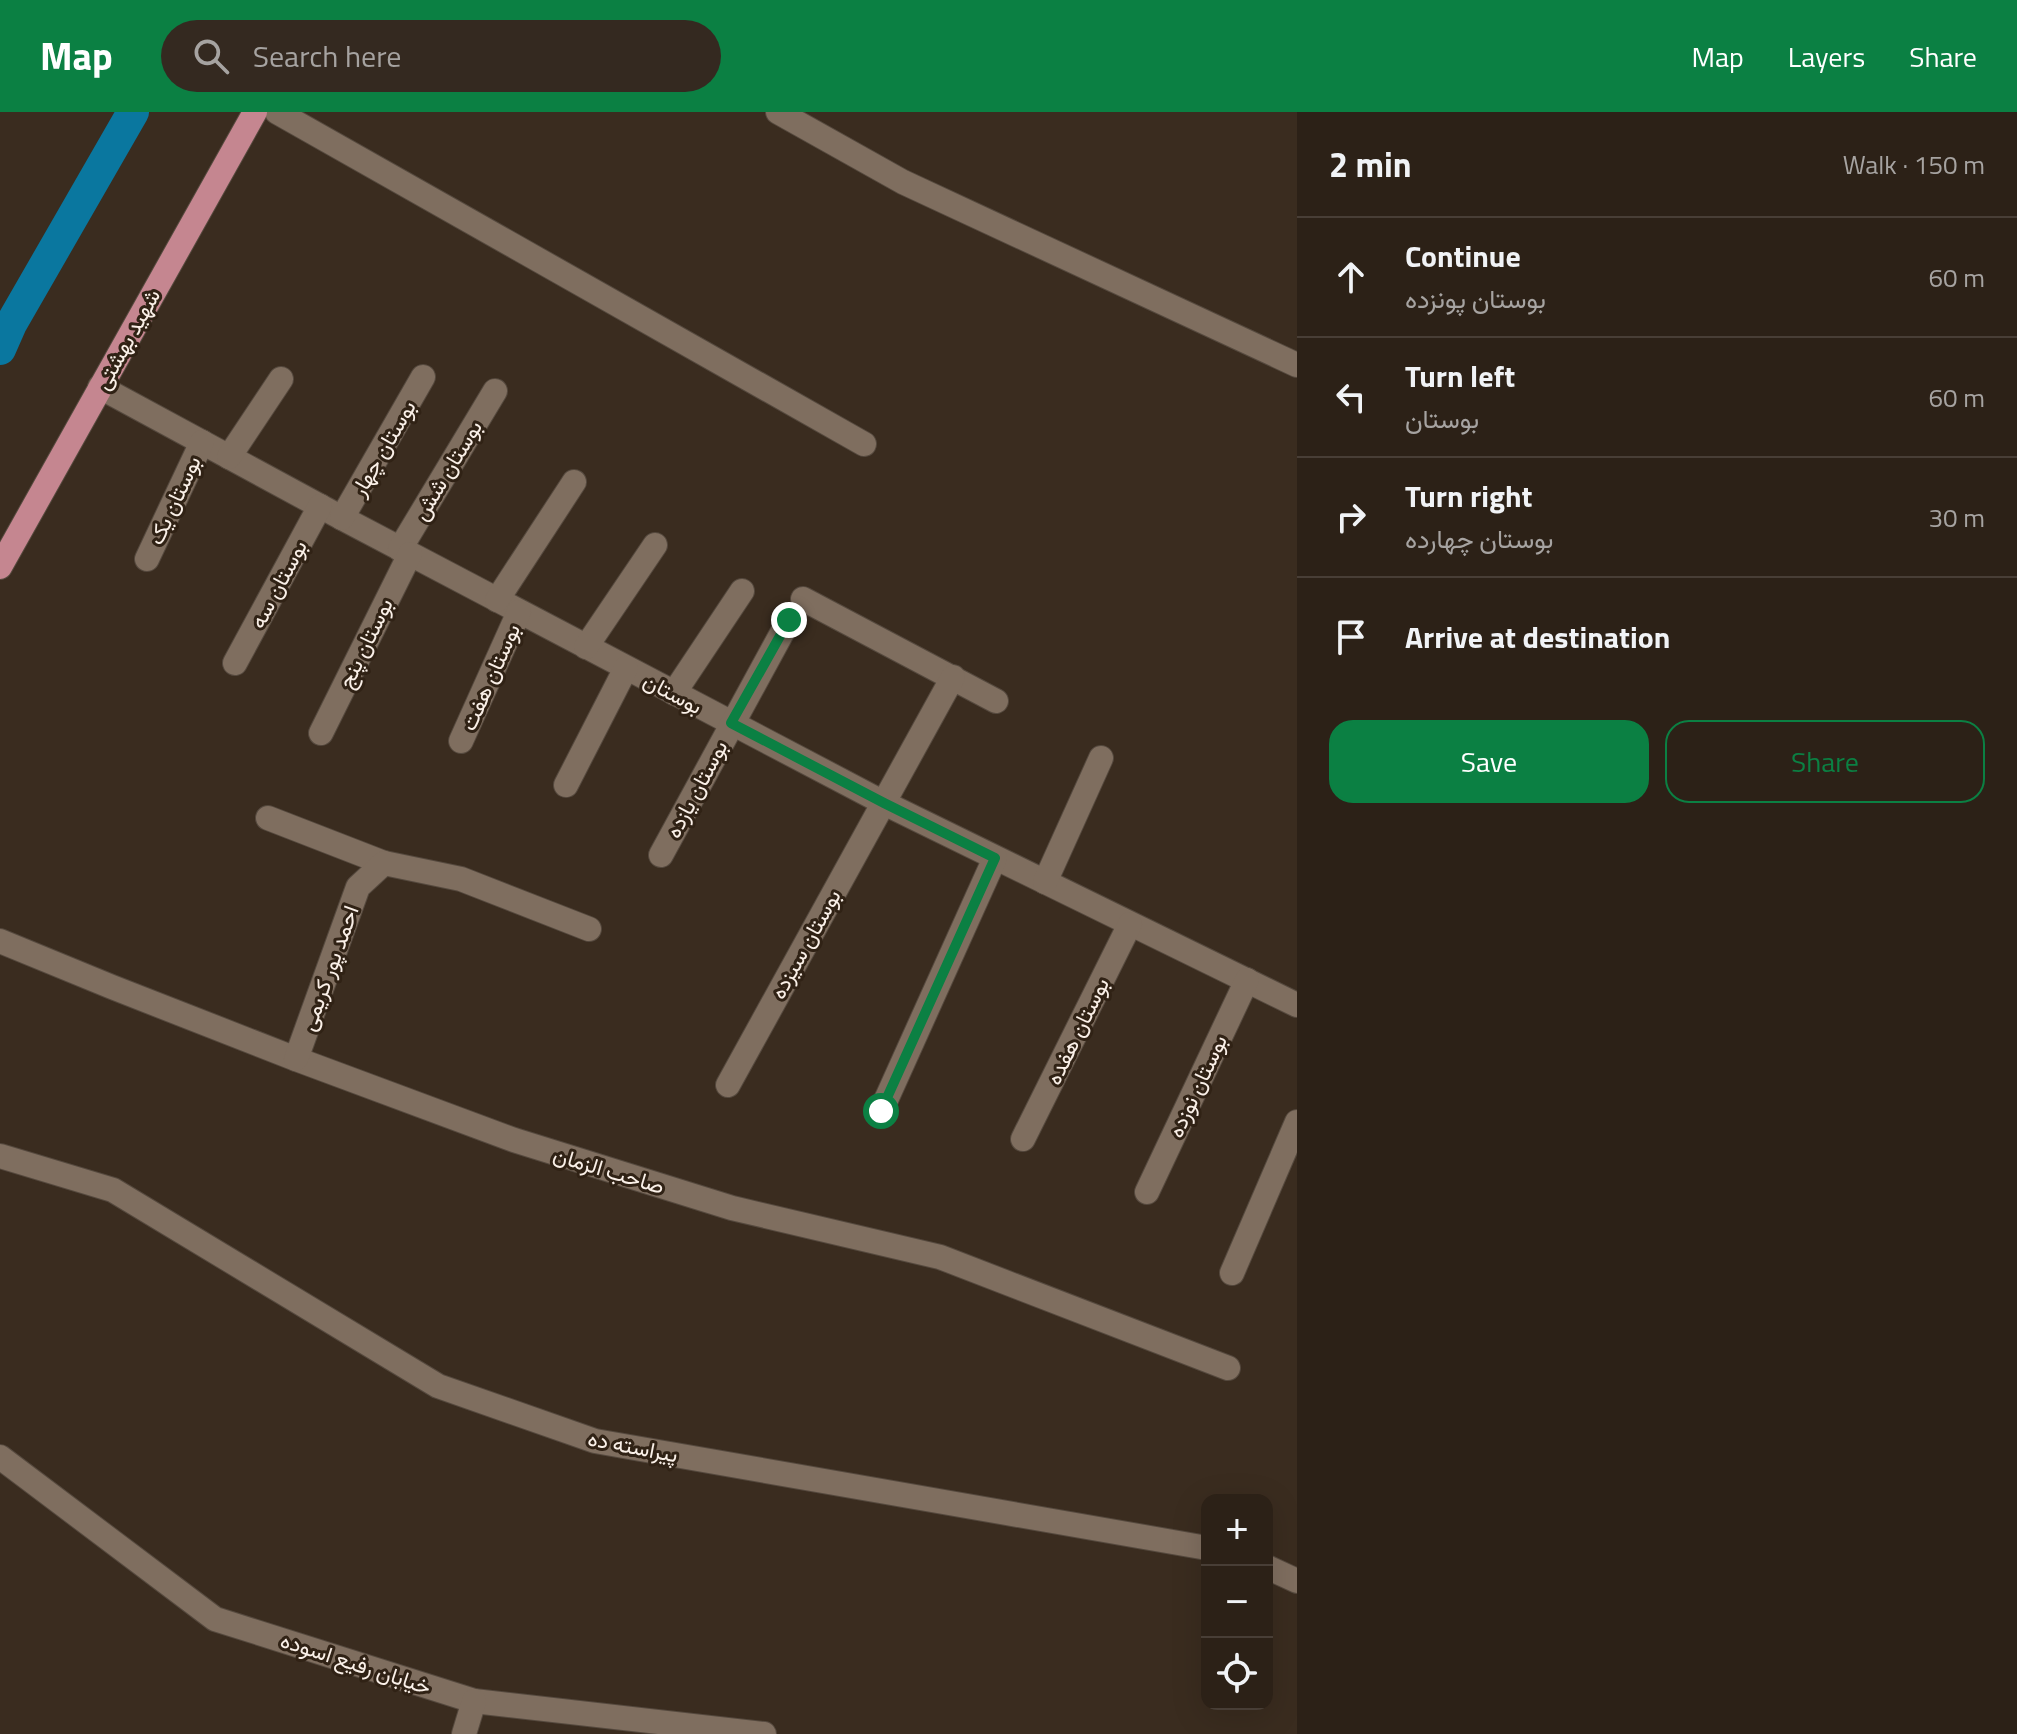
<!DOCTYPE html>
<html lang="en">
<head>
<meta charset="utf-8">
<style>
	:root { --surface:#2c2117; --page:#342920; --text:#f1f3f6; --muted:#a6a3a1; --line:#483e36; --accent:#0b8043 }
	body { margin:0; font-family:"Titillium Web",Vazirmatn,sans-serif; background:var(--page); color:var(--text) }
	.controls { position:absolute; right:24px; bottom:24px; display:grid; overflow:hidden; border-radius:16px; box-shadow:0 8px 32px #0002 }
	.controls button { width:72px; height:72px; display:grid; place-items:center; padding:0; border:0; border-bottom:2px solid var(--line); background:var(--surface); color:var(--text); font:40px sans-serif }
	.stop { position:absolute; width:24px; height:24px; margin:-18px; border:6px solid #0b8043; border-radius:50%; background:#fff }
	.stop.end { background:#0b8043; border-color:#fff; box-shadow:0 2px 8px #0008 }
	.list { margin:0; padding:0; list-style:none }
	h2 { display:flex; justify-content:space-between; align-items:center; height:104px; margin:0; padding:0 32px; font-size:34px }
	h2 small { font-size:26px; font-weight:400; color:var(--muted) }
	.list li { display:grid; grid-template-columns:52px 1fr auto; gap:24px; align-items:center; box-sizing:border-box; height:120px; padding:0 32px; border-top:2px solid var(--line) }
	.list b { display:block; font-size:30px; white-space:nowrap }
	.list p { margin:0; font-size:26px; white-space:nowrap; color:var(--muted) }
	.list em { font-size:26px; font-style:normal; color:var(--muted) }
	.actions { display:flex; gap:16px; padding:24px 32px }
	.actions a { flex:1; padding:18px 0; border:2px solid var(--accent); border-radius:24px; text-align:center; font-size:28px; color:var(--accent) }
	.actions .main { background:var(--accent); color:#fff }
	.icon { flex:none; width:44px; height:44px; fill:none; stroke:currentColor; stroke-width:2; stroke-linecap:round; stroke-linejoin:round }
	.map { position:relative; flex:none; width:1297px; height:1622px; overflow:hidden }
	header { display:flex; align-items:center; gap:48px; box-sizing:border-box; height:112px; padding:0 40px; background:var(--accent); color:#fff }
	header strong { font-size:38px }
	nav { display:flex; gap:44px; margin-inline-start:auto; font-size:28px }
	.search { width:560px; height:72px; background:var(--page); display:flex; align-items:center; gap:20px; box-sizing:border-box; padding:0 28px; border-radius:44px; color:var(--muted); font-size:30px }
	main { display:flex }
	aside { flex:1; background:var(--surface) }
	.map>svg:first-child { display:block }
</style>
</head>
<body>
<header>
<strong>Map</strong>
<div class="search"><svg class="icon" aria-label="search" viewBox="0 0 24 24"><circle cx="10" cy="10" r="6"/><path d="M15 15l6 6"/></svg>Search here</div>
<nav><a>Map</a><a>Layers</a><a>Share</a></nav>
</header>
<main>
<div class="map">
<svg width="1297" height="1622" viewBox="0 0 1297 1622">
	<rect width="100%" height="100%" fill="#3a2c1f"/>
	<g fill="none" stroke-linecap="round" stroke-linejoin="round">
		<polyline stroke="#0a779f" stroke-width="32" points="0,237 11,212 133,0"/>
		<defs>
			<g id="minor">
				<polyline points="277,0 864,332"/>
				<polyline points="778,0 903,70 1297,253"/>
				<polyline points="100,275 342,406 884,691 1297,893"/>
				<polyline points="229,345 281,267"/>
				<polyline points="342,406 423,265"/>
				<polyline points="400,437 495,279"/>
				<polyline points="147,447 202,330"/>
				<polyline points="803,487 996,589"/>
				<polyline points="497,488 574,370"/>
				<polyline points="586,535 655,433"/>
				<polyline points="235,551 320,394"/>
				<polyline points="674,581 742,479"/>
				<polyline points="321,621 410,442"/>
				<polyline points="461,629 519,500"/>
				<polyline points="566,673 626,556"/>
				<polyline points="268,706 384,751"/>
				<polyline points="661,743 789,508"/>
				<polyline points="1045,770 1101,646"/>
				<polyline points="0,829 112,875 296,947 514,1028 732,1096 940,1145 1228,1256"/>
				<polyline points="296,947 358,775 384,751 461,767 589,817"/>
				<polyline points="728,973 953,565"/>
				<polyline points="881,999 995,746"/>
				<polyline points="1023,1027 1130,812"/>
				<polyline points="0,1044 113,1078 438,1274 595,1329 1207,1436"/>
				<polyline points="1147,1080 1247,868"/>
				<polyline points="1232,1161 1297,1010"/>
				<polyline points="0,1345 215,1507 474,1589 764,1622"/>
				<polyline points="1267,1455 1297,1469"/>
				<polyline points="464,1622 474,1589"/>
			</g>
			<polyline id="major" points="0,455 255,0"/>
		</defs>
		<use href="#minor" stroke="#55493e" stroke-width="26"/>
		<use href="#major" stroke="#55493e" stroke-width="26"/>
		<use href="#minor" stroke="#7f6e5f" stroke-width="24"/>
		<use href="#major" stroke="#c58690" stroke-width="24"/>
	</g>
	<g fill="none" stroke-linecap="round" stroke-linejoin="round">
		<polyline stroke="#0b8043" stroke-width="10" points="789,508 731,611 884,691 995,746 881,999"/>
	</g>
	<g text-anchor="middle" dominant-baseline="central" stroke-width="6" stroke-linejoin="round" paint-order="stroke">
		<g font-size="22" fill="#faf0e8" stroke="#302215">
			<text transform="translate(127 227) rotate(-61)">شهید بهشتی</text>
			<text transform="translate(383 336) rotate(-60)">بوستان چهار</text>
			<text transform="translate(447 358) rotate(-59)">بوستان شش</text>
			<text transform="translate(174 388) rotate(-65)">بوستان یک</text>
			<text transform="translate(278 472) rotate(-62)">بوستان سه</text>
			<text transform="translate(365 531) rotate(-64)">بوستان پنج</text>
			<text transform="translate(490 565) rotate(-66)">بوستان هفت</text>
			<text transform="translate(673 581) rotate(28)">بوستان</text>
			<text transform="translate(696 677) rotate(-62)">بوستان یازده</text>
			<text transform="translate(805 832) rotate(-61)">بوستان سیزده</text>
			<text transform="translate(329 856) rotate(-70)">احمد پور کریمی</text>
			<text transform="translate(1077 919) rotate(-64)">بوستان هفده</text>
			<text transform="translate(1197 974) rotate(-65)">بوستان نوزده</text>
			<text transform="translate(609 1058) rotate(17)">صاحب الزمان</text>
			<text transform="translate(633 1334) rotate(11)">پیراسته ده</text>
			<text transform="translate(356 1551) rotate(18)">خیابان رفیع اسوده</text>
		</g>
	</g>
</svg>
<div class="controls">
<button>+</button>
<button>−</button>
<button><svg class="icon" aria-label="locate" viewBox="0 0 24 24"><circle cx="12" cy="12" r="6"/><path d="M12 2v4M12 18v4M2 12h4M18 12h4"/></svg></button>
</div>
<div class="stop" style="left:881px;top:999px"></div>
<div class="stop end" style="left:789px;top:508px"></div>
</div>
<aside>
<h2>2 min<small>Walk · 150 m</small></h2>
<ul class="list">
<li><svg class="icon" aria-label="ahead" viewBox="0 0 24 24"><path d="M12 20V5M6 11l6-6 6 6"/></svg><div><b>Continue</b><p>بوستان پونزده</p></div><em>60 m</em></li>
<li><svg class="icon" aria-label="left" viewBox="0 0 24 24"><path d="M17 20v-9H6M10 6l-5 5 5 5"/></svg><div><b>Turn left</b><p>بوستان</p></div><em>60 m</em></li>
<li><svg class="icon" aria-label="right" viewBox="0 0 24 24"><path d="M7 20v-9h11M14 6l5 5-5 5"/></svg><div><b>Turn right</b><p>بوستان چهارده</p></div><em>30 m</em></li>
<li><svg class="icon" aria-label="arrive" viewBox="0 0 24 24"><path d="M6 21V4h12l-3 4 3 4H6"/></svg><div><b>Arrive at destination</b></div></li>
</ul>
<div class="actions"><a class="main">Save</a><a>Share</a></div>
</aside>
</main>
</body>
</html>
